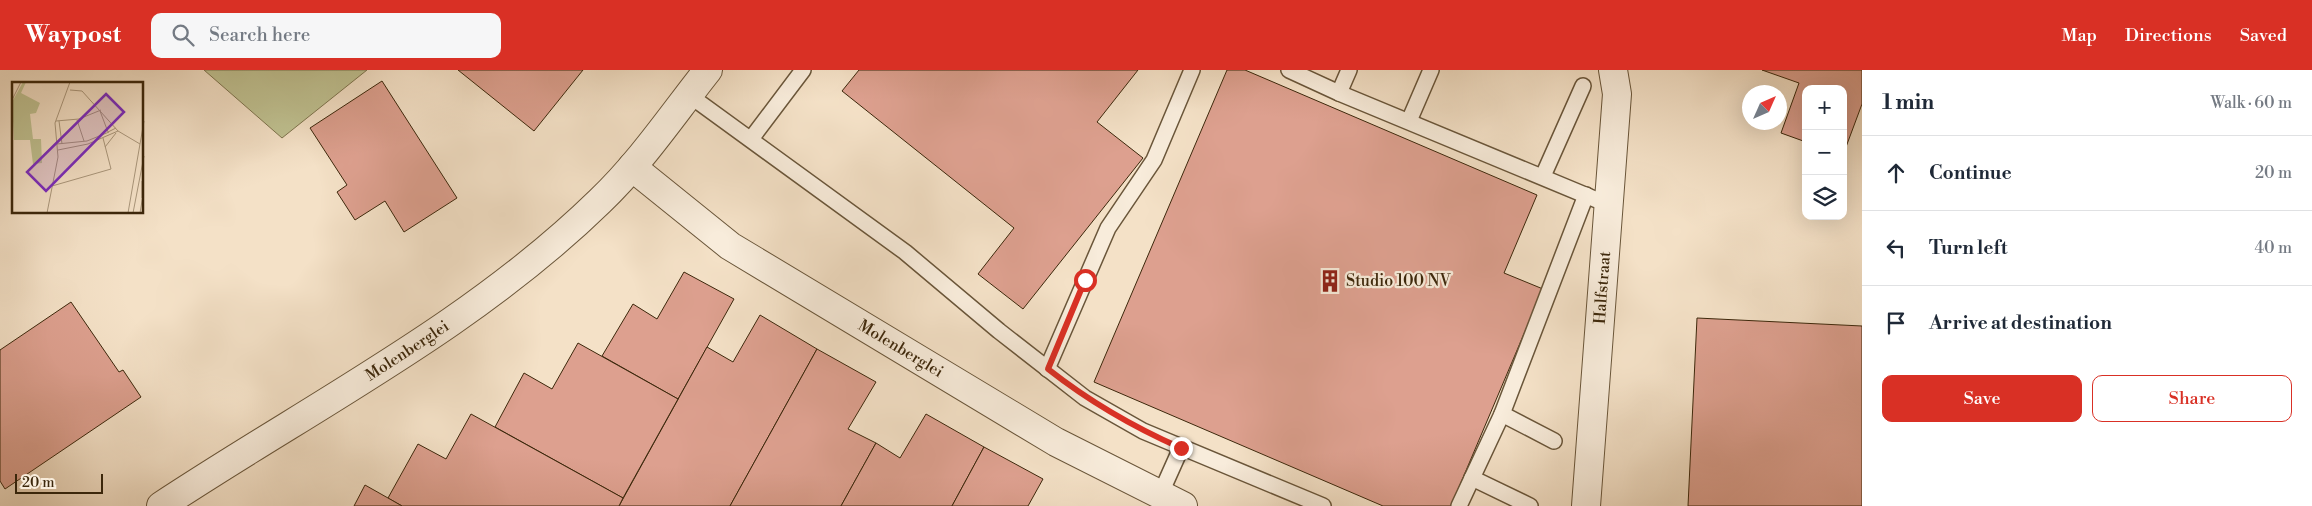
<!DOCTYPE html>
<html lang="en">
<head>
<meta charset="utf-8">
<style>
	:root { --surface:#fff; --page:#f6f6f7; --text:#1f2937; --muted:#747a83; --line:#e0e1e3; --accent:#d93025 }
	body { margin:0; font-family:"Libre Bodoni",serif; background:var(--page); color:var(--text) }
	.controls { position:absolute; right:15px; top:15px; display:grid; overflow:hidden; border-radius:10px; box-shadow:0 5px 20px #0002 }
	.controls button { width:45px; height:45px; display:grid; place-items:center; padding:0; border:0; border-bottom:1px solid var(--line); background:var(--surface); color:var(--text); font:25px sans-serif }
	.compass { position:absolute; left:1742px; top:15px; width:45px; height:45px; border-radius:50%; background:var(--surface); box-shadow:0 5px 20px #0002; rotate:45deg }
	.scale { position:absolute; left:15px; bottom:12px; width:88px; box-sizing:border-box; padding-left:5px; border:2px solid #3c270b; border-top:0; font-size:14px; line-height:18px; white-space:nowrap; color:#3c270b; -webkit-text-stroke:4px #f8ecdb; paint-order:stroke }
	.stop { position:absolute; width:15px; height:15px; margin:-11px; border:4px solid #d93025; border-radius:50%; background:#fff }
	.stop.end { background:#d93025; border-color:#fff; box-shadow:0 1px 5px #0008 }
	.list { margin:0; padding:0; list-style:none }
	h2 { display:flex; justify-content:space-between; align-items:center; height:65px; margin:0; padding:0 20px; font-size:21px }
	h2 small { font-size:16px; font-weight:400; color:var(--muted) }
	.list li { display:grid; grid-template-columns:32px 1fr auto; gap:15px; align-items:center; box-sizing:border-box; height:75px; padding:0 20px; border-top:1px solid var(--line) }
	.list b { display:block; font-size:19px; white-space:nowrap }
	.list em { font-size:16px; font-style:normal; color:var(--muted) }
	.actions { display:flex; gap:10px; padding:15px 20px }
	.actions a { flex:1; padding:11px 0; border:1px solid var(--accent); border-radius:10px; text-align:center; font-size:18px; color:var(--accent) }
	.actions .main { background:var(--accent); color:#fff }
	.icon { flex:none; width:28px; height:28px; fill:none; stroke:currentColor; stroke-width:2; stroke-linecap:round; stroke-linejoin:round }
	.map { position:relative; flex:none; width:1862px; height:436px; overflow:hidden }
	header { display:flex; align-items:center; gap:30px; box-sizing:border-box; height:70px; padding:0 25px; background:var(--accent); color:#fff }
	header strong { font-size:24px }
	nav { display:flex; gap:28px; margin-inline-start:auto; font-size:18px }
	.search { width:350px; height:45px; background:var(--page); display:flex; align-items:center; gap:12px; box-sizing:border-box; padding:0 18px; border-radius:10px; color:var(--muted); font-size:19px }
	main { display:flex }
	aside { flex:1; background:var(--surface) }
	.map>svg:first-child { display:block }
</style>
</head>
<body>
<header>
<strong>Waypost</strong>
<div class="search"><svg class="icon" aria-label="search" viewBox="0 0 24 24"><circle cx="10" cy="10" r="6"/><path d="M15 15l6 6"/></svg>Search here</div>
<nav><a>Map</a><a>Directions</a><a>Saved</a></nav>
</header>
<main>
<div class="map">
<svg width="1862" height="436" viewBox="0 0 1862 436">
	<rect width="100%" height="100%" fill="#f4e1c7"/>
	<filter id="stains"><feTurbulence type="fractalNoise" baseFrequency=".004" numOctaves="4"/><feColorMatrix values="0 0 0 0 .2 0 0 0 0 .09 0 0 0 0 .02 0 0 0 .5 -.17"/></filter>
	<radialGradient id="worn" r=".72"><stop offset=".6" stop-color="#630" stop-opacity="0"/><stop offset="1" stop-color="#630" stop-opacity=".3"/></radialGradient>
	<polygon fill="#c0c292" stroke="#7e744e" points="204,0 367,0 282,68"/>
	<g fill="#dda08f" stroke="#3c270b">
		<polygon points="458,0 583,0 534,61"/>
		<polygon points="859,0 1138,0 1097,52 1143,88 1023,239 978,204 1014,158 842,21"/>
		<polygon points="1227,0 1245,0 1537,125 1504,203 1543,219 1451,436 1383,436 1094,312"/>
		<polygon points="1762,0 1862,0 1862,34 1843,85 1843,19 1806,19 1806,72 1781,63 1799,13"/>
		<polygon points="382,11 457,128 404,162 385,131 355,150 337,122 347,115 310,58"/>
		<polygon points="684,202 734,229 678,329 602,286 633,234 657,249"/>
		<polygon points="71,232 119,302 123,300 141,327 5,419 0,411 0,280"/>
		<polygon points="760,245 817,279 730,436 619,436 707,277 733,292"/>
		<polygon points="1697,248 1862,256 1862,436 1688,436"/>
		<polygon points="578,273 678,329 623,428 495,357 524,303 552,319"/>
		<polygon points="817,279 876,312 848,359 876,373 841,436 730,436"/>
		<polygon points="471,344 623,428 619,436 402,436 388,428 418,374 446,389"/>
		<polygon points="926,344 984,377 952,436 841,436 876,373 900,388"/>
		<polygon points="984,377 1043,409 1028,436 952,436"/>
		<polygon points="365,415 388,428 402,436 354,436"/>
	</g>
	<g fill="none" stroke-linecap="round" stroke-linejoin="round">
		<defs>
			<g id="service">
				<polyline points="1289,0 1339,23 1609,135"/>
				<polyline points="1339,23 1349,0"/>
				<polyline points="689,25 905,182 999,261 1085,328 1143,361 1323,436"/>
				<polyline points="1409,51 1431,0"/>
				<polyline points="751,69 803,0"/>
				<polyline points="1543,106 1583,16"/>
				<polyline points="1047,299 1108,158 1154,90 1192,0"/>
				<polyline points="1502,344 1554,371"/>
				<polyline points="1472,408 1530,436"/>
				<polyline points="1160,425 1181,378"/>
				<polyline points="1459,436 1502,344 1586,125"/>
			</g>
			<g id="minor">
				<path id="s1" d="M632,97l98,79 326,196 127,64"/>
				<path id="s2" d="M161,436c148,-98 311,-180 439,-305 41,-39 73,-87 108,-131"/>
				<path id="s3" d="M1586,436l31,-412 -4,-24"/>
			</g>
		</defs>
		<use href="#service" stroke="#6a563a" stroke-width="18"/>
		<use href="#minor" stroke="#6a563a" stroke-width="30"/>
		<use href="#service" stroke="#f8ecdb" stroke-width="15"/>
		<use href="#minor" stroke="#f8ecdb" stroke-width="28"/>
	</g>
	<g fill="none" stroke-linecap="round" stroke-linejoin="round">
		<path stroke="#d93025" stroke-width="6" d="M1085,210l-37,89c42,33 83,57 133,79"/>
	</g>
	<defs>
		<symbol id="building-bare" viewBox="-9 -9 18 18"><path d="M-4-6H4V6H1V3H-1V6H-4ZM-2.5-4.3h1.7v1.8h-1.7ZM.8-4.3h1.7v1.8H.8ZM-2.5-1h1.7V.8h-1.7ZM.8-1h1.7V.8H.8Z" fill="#8f2418" stroke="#f8ecdb" stroke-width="2.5" paint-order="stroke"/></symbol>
	</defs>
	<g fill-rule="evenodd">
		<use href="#building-bare" x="1314" y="195" width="32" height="32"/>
	</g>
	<g text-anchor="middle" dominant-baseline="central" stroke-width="4.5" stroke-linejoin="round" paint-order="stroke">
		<g font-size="16" fill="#3c270b" stroke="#f8ecdb" text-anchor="start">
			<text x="1346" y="211">Studio 100 NV</text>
		</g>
		<g font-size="16" fill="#3c270b" stroke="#f8ecdb">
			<text stroke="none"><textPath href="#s3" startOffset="219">Halfstraat</textPath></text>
			<text stroke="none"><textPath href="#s1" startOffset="325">Molenberglei</textPath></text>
			<text stroke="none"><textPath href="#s2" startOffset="291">Molenberglei</textPath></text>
		</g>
	</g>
	<g transform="translate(12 12)">
		<rect width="131" height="131" fill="#f4e1c7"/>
		<path d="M11,0h3l-5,11 19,10 -4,10 -6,1 3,25h8l1,24 -9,1 -3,-24h-16l-2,-38z" fill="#c0c292"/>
		<path fill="none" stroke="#aa977c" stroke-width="1" d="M58,8l12,1 36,40 22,13M0,18l9,-18M88,29l8,21 8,-4M65,38l7,21M44,39l23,-2 22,-9M47,39l3,23M0,57v37M45,62l30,-3 22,-9M93,65l11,-14M46,68l30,-6 30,-13M130,99v17M40,104l59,-17 -8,-31M35,131l11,-56 -3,-34 15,-41M116,131l16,-92M121,131l11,-57M128,131l3,-18"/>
		<path fill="#7b2cbf" fill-opacity="0.15" stroke="#7b2cbf" stroke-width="2.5" d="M94,12l18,18 -78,79 -19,-19z"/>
		<rect width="131" height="131" fill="none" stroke="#3c270b" stroke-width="2.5"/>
	</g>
	<rect width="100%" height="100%" filter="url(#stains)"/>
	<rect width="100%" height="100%" fill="url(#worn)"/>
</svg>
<div class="controls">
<button>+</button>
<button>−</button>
<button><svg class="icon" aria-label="layers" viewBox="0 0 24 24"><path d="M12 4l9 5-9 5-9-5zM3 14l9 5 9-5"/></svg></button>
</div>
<svg class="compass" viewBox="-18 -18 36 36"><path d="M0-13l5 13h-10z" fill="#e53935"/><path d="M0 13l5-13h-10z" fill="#747a83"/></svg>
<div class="scale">20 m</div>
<div class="stop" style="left:1085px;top:210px"></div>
<div class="stop end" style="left:1181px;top:378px"></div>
</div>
<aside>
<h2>1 min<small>Walk · 60 m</small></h2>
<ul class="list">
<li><svg class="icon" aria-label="ahead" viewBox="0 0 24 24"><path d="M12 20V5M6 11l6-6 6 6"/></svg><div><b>Continue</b></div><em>20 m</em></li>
<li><svg class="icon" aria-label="left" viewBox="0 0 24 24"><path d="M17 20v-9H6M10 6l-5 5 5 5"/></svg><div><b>Turn left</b></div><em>40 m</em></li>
<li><svg class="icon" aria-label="arrive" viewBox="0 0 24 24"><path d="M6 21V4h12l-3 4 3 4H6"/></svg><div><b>Arrive at destination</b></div></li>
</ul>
<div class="actions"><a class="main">Save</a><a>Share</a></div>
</aside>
</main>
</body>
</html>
